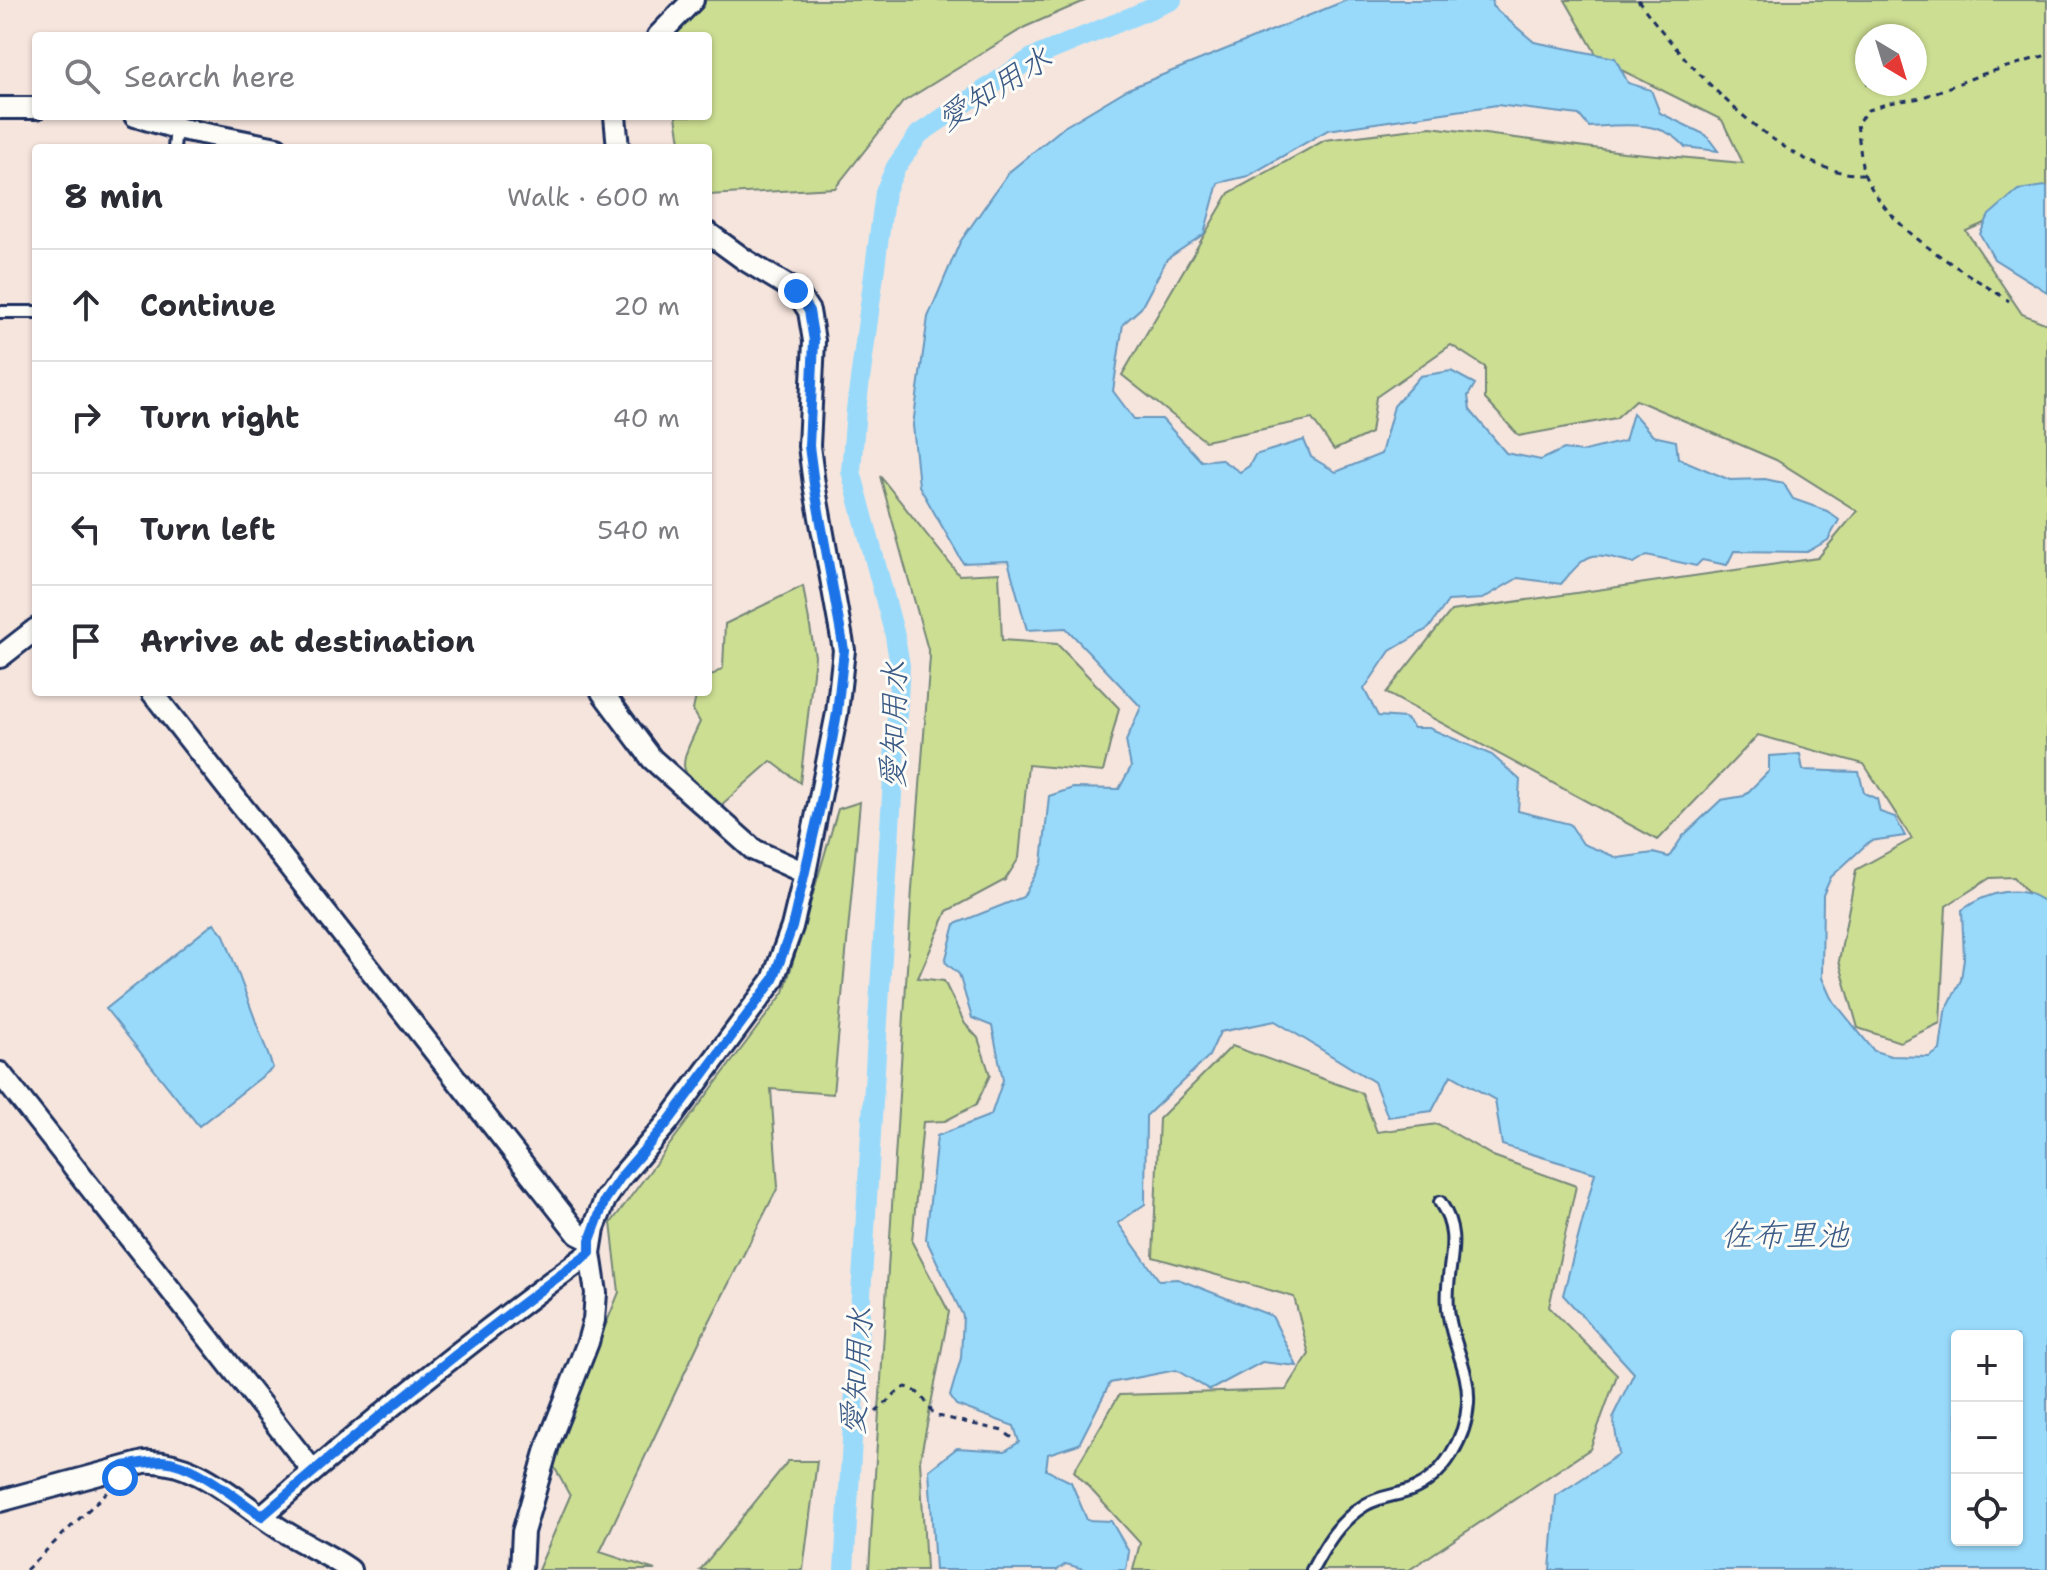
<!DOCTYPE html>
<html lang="en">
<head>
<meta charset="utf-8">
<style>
	:root { --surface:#fff; --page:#f2f2f3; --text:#2b2b33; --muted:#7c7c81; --line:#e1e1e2 }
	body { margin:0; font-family:"Shantell Sans","Klee One",sans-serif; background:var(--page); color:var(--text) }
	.controls { position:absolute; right:24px; bottom:24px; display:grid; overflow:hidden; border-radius:8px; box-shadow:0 2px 6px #0004 }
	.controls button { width:72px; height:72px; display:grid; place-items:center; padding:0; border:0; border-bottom:2px solid var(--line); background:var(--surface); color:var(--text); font:40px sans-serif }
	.compass { position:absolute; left:1855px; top:24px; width:72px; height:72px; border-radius:50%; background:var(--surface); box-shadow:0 2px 6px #0004; rotate:142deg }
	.stop { position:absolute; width:24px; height:24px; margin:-18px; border:6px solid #1a73e8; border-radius:50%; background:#fff }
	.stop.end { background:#1a73e8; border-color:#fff; box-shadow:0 2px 8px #0008 }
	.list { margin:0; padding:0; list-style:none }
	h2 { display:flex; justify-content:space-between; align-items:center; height:104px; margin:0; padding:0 32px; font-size:34px }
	h2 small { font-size:26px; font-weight:400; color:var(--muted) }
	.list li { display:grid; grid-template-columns:52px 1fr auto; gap:24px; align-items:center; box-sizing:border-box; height:112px; padding:0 32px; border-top:2px solid var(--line) }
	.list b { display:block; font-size:30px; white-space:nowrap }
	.list em { font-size:26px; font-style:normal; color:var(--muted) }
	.icon { flex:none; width:44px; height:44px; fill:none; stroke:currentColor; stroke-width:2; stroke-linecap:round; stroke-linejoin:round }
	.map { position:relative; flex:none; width:2047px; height:1570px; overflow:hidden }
	.search { position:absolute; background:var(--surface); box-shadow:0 2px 6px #0004; left:32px; top:32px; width:680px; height:88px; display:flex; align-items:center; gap:20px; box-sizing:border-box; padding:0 28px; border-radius:8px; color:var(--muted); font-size:30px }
	.panel { position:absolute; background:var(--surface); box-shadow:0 2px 6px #0004; left:32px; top:144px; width:680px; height:552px; border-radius:8px }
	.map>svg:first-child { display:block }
</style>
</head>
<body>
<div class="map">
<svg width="2047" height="1570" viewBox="0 0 2047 1570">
	<rect width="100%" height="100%" fill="#f6e5dd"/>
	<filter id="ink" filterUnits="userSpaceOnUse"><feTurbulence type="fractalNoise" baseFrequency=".0125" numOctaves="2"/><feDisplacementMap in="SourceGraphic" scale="16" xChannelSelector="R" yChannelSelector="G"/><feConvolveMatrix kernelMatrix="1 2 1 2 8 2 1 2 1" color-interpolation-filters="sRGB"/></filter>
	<g filter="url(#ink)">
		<g fill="#ccde92" stroke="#748678" stroke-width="2" fill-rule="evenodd">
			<polygon points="676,0 1087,0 1025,27 903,102 835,188 708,195 708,148 681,148 676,116 708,116 708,36 667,36"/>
			<path d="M1565,0h482v196l-81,35 56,83 25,10v591l-33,-38 -24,1 -44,28 -6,117 -40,19 -42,-14 -19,-67 17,-91 56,-31 -48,-75 -106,-29 -100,105 -272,-147 65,-82 367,-53 39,-47 -81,-51 -140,-60 -20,18 -97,18 -34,-37v-32l-34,-22 -75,52 -5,36 -37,17 -22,-31 -107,22 -83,-66 107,-182 96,-53 106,-13 193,25 119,11 -21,-43 -123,-61zM1867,36h48v48h-48z"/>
			<polygon points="880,476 959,575 999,573 1002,640 1057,644 1119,708 1103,772 1028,765 1019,858 1005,880 947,911 918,978 944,981 965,1024 978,1038 990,1075 976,1105 945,1121 923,1122 912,1242 949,1312 920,1460 926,1570 869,1570 912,889 930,657"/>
			<path d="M803,586l12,70 -15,127 -29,-22 -52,46c-41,-39 -44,-33 -19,-85l-7,-12 4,-18h11v-14l15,-10 2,-44z"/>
			<polygon points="860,802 833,1094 771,1089 778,1187 702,1336 600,1552 655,1570 538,1570 570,1496 551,1461 619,1292 611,1223 784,992 838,809"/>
			<polygon points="1232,1046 1362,1093 1377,1132 1438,1124 1493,1156 1576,1186 1549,1307 1617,1375 1590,1449 1409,1570 1133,1570 1140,1543 1074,1471 1119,1395 1286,1390 1309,1354 1294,1297 1153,1257 1159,1119"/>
			<polygon points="788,1461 817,1461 803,1570 700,1570"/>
		</g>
		<g fill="#99dafb" stroke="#6796bc" stroke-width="2" fill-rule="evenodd">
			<path d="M1347,0h146l-1,6 42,36 81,16 13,25 23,7 9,23 46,22 12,16 -33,-4c-22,-28 -64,-22 -96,-20l-10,-12 -82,-10 -169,25 -80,46 -30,7 -14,51 -37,25 -26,49 -18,16 -10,67 21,28h28l39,42 19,-2 20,13 9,-6 6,-11 49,-15 7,17 25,15 45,-18 13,-48 26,-30 31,-5 24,13 -7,12 2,14 36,43 35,7 23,-11 17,3 44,-11 8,-28 20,23 23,5 2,17 52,22 35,-1 18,4 10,16 34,12 12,9 -11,20 -21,12 -73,-1 -7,14 -25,-5 -6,6 -49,-11 -13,8c-44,-11 -43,-14 -73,21l-43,-6 -36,21 -34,2 -19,27 -39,23 -26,38 14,27 27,2 9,10h15l63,27 28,25 -2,31 52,13 13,20 35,14 35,-5 16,4 14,-21 38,-36 23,-4 25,-25v-15l31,-2 3,16 56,2 5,21 13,6 3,13 15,5 10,19 -35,5 -39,36 -8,18 -1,83 9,20 43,53 17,5 38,1 11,-7 5,-38 16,-32 3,-22 -2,-48c25,-18 60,-28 85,-6v666h-497l6,-74 63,-42 -6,-38 21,-43 -71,-78 32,-122 -93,-28 -7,-45 -44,-25 -19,36 -44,6 -14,-35 -99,-61 -55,11 -11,24 -63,60 -1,88 -27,19 41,57 19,-1 94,37 25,50 -35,-4 -52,28 -34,-20 -66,13 -31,61 -31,10 -2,16 25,12 16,38 24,1 18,31 -3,18h-39l-21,-6 -9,6h-122l-6,-100 28,-22 48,3 14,-9 -5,-16 -58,-21 -6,-9 11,-38 2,-42 -37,-77 11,-103 54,-21 12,-35 -11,-54 -20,-8 -13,-44 -14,-12 10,-38 68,-27 19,-34 7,-67 24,-8 46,1 12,-22 -5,-26 15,-34 -75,-79 -39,2 -19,-69 -45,2 -44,-77 -6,-61 15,-108 32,-75 49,-70 55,-45 64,-38zM1957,1336h60v204h-60z"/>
			<polygon points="2045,186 2047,187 2047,292 1994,259 1980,234 1989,215 2018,190"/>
			<polygon points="214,923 224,935 273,1068 199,1126 106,1009"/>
		</g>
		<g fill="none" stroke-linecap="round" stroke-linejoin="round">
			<polyline stroke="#99dafb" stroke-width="20" points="844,1570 900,666 895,636 851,471 856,410 885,192 896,167 919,134 1032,58 1172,0"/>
			<defs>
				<g id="lane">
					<polyline points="174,148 176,128"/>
					<polyline points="0,312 36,312"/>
					<path d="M1312,1570c14,-26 27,-49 53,-65 15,-9 30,-9 46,-15 33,-13 55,-53 57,-87 2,-34 -18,-63 -20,-95 -4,-41 17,-69 -8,-106"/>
				</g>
				<g id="street">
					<polyline points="658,36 693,0"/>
					<polyline points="0,108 36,108"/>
					<polyline points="135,116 176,128 277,148"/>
					<polyline points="615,116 618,148"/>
					<polyline points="0,657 36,629"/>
					<polyline points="152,692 578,1234 590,1240"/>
					<polyline points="602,692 652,759 754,850 805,873"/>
					<polyline points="0,1073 313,1471"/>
					<path d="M0,1501l144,-39c53,-3 93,40 136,67 23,15 48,25 70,41"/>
					<path d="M262,1516c104,-92 215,-180 328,-263"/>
					<polyline points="521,1570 523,1532 549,1442 588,1342 594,1320 596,1293 590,1253 594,1228 605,1200 620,1178 668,1122 773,980 792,927 805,873 837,713 844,650 814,484 809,446 814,341 809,311 796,291 745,260 708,233"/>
				</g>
			</defs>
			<use href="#lane" stroke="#1b2f5e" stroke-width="16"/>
			<use href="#street" stroke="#1b2f5e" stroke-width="26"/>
			<g stroke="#1b2f5e" stroke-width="3" stroke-dasharray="6 6" stroke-linecap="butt">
				<path d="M1638,0c42,59 148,178 225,174l-6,-51 11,-13 21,-7 32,-5 59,-23 67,-20"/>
				<path d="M1864,174c27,59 93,92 145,127"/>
				<path d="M876,1412l22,-21 8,-4c15,4 20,15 28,28l69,16 11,8"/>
				<polyline points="26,1570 107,1492"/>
			</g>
			<use href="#lane" stroke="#fdfcf7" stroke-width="10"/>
			<use href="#street" stroke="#fdfcf7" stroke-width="20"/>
		</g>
	</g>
	<g fill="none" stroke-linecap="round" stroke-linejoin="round" filter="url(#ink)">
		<path stroke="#1a73e8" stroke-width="10" d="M120,1478l4,-12c12,-2 25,-5 38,-5 33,2 73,37 100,55 105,-92 215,-180 328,-263v-13l15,-40 15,-22 48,-56 105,-142 19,-53 28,-120 17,-94 7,-63 -30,-166 -5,-38 5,-105 -5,-30 -13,-20"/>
	</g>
	<g text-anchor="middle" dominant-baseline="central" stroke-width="6" stroke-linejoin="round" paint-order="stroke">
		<g font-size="32" font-style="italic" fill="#3a5a85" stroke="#fdfcf7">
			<text transform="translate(994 88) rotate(-32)">愛知用水</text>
			<text transform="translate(893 725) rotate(-89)">愛知用水</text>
			<text x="1785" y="1234">佐布里池</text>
			<text transform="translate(856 1371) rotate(-86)">愛知用水</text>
		</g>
	</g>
</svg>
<div class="controls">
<button>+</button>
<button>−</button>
<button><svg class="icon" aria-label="locate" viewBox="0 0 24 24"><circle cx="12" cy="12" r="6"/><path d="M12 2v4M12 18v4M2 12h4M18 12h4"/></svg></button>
</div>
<svg class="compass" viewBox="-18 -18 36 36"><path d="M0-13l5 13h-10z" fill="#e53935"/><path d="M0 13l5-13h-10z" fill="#7c7c81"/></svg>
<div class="stop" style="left:120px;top:1478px"></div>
<div class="stop end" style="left:796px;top:291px"></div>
<div class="search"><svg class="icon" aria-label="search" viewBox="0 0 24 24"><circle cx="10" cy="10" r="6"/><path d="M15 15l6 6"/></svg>Search here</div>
<section class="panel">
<h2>8 min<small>Walk · 600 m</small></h2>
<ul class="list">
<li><svg class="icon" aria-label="ahead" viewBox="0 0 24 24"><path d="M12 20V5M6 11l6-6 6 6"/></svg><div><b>Continue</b></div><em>20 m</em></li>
<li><svg class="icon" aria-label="right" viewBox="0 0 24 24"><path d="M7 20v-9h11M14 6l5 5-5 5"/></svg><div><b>Turn right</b></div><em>40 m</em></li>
<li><svg class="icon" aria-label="left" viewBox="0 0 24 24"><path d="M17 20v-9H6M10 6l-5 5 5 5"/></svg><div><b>Turn left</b></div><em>540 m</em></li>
<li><svg class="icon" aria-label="arrive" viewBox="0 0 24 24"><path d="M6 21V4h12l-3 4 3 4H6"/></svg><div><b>Arrive at destination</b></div></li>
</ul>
</section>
</div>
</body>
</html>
